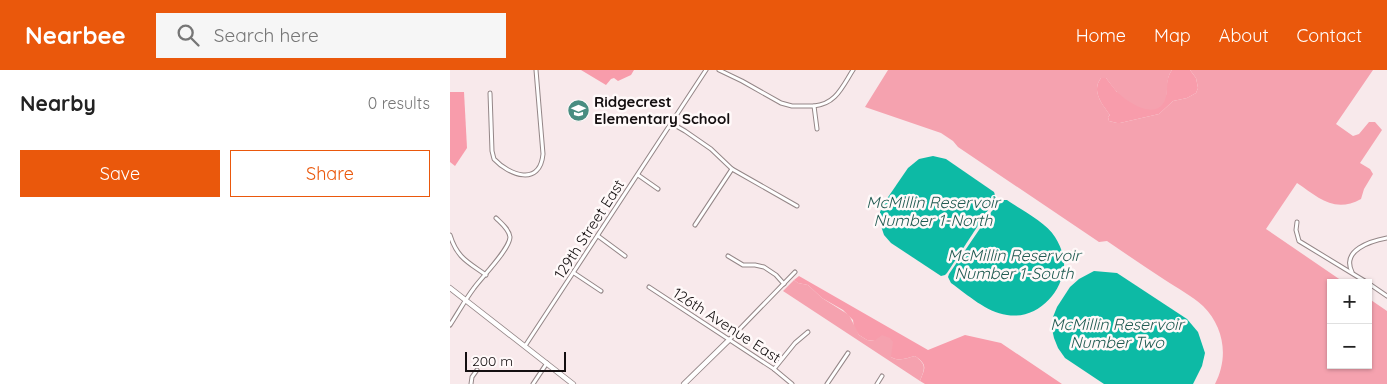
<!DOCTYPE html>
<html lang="en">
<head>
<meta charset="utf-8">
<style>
	:root { --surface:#fff; --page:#f6f6f6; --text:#222; --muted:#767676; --line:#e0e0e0; --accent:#ea580c }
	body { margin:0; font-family:Quicksand,sans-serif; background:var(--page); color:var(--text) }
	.controls { position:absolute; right:15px; bottom:15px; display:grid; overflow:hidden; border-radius:0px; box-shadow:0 1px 4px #0004 }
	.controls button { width:45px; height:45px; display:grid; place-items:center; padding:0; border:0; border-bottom:1px solid var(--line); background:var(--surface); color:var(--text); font:25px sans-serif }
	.scale { position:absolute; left:15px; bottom:12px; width:101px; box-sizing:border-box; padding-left:5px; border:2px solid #140f10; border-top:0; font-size:14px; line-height:18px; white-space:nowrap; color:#140f10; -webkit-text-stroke:4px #fff9f9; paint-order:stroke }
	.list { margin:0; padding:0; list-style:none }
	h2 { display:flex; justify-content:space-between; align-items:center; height:65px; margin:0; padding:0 20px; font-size:21px }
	h2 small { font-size:16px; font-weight:400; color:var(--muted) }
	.actions { display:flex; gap:10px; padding:15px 20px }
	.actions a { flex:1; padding:11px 0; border:1px solid var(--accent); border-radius:0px; text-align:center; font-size:18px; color:var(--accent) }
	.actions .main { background:var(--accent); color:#fff }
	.icon { flex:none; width:28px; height:28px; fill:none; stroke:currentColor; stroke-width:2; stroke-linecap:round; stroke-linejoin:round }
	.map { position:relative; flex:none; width:937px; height:314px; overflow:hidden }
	header { display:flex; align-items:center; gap:30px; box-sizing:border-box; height:70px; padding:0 25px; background:var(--accent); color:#fff }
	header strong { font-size:24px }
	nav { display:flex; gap:28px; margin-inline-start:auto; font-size:18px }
	.search { width:350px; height:45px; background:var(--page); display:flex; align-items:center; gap:12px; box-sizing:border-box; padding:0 18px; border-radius:0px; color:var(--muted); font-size:19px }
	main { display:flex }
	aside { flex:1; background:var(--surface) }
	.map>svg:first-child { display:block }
</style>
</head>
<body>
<header>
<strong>Nearbee</strong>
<div class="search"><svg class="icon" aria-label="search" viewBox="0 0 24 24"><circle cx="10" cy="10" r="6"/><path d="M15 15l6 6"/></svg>Search here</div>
<nav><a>Home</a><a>Map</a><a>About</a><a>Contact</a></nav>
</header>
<main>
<aside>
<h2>Nearby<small>0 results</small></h2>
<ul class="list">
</ul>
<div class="actions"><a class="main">Save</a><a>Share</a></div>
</aside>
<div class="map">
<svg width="937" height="314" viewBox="0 0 937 314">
	<rect width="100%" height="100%" fill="#f8e9eb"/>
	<g fill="#f89cab">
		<polygon points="131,0 184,0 181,5 168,11 164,8 161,9 156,15"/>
		<path d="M722,0h18l6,8 2,10 -2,5 -9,5 -14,3 -14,13 -39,9h-3l-8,-2 -1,-4 2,-2c-8,-11 -19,-24 -9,-37h5l11,14 49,4c1,-9 0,-18 6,-26z"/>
		<polygon points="0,22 14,22 17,78 5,96 0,92"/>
		<path d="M349,206l129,74 37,-15 36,8 61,41h-137l-5,-3c5,-13 8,-16 -5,-25 -8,2 -17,6 -24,1v-6l-16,-10 -8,-1 -8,-5 -5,-7 -1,-8 -10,-10 -21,-12 -14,-13 -10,-2 -4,-3z"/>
	</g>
	<g fill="#f5a2af">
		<path d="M438,0h284c-7,9 -3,20 -7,30 -9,21 -36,3 -47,-7 -4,-4 -8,-10 -12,-15h-5c-10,13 1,26 9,37l-2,2 1,4 8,2h3l39,-9 14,-13 14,-3 9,-5 2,-5 -2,-10 -6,-8h183l-37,54 17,12 6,-2 10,-12h6l7,8 -22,33 10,6 3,5 -9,15 -3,10c-27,15 -43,-2 -64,-16l-31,46 79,54h-14v82h37v-67l19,13v73h-172c14,-27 9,-57 -12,-78 -11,-10 -26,-18 -38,-26 -20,-13 -39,-26 -58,-39l-8,1 -141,-95 -5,-6 -12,-8 -76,-26z"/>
		<path d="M344,210l4,3 10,2 14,13 27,17 10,20 8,5 7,1 8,-6 8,3 3,4 -2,15c7,5 16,1 24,-1 12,9 10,12 5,25l-137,-90z"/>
	</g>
	<g fill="#0dbaa5">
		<polygon points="483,86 496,89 544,122 546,128 497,203 495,205 491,206 441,173 434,165 430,153 430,142 434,133 458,98 469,89"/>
		<path d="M551,130h6c14,10 39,22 48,37 5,8 10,19 9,29 -2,28 -28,54 -57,49 -21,-3 -39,-20 -56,-32l-3,-6 1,-3 49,-72z"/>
		<polygon points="644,201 667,203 737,249 748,262 755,283 752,296 743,314 654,314 615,288 608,278 604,268 602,259 603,247 607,237 620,217 629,209"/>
	</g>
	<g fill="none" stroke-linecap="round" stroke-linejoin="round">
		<defs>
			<g id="street">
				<polyline points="269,0 292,11 331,33 342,36 364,36"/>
				<path d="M40,23l2,58 2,8c15,16 46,28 49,-5l-7,-84"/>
				<polyline points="221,53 235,61 261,79 282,99 347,136"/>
				<path d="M367,59l-3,-23c22,-2 28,-19 39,-36"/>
				<polyline points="188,105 208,119"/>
				<polyline points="847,152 846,160 849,171 918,213"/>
				<polyline points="245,155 282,99"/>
				<path d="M0,165c7,23 18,27 36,40"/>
				<polyline points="148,166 175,186"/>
				<polyline points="278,186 293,195 305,195 314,197 326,205 334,214"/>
				<path d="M902,202c-11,-22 19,-31 35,-34"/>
				<polyline points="124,203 151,221"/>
				<polyline points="918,213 937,226"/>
				<polyline points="199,217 324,299 342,314"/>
				<path d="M0,255c8,-12 15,-25 24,-37 7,-10 36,-39 36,-51 -1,-8 -9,-14 -14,-19"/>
				<polyline points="279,270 345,202"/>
				<polyline points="75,276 256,0"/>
				<polyline points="324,299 345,273 358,262"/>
				<polyline points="21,314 22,307 27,300"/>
				<polyline points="83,314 97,293"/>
				<polyline points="377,314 398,283"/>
				<polyline points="427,314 432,306"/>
			</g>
			<g id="secondary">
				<polyline points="0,218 123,314"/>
				<polyline points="234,314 279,270"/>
			</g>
		</defs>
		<use href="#street" stroke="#948687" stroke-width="5"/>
		<use href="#secondary" stroke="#948687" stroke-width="6"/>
		<use href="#street" stroke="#fff" stroke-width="3"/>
		<use href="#secondary" stroke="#fff" stroke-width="4.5"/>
	</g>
	<defs>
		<symbol id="school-disc" viewBox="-11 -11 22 22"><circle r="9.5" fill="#498d81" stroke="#fff9f9"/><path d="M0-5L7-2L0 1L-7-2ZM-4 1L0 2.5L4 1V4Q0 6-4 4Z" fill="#fff"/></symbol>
	</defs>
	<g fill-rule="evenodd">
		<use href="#school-disc" x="116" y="28" width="25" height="25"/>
	</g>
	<g text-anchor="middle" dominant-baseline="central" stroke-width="5" stroke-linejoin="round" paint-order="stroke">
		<g font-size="15" font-weight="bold" fill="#140f10" stroke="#fff9f9" text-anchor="start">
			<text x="144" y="31">Ridgecrest<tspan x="144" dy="17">Elementary School</tspan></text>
		</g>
		<g font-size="15" fill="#140f10" stroke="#fff9f9">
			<text transform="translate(139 159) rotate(-57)">129th Street East</text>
			<text transform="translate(277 255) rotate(33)">126th Avenue East</text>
		</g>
		<g font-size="16" font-style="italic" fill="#215b52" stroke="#fff9f9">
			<text x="483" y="132">McMillin Reservoir<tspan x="483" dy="18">Number 1-North</tspan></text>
			<text x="564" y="185">McMillin Reservoir<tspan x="564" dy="18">Number 1-South</tspan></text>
			<text x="667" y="254">McMillin Reservoir<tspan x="667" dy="18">Number Two</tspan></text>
		</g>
	</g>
</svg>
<div class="controls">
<button>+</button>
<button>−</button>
</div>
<div class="scale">200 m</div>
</div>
</main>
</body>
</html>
